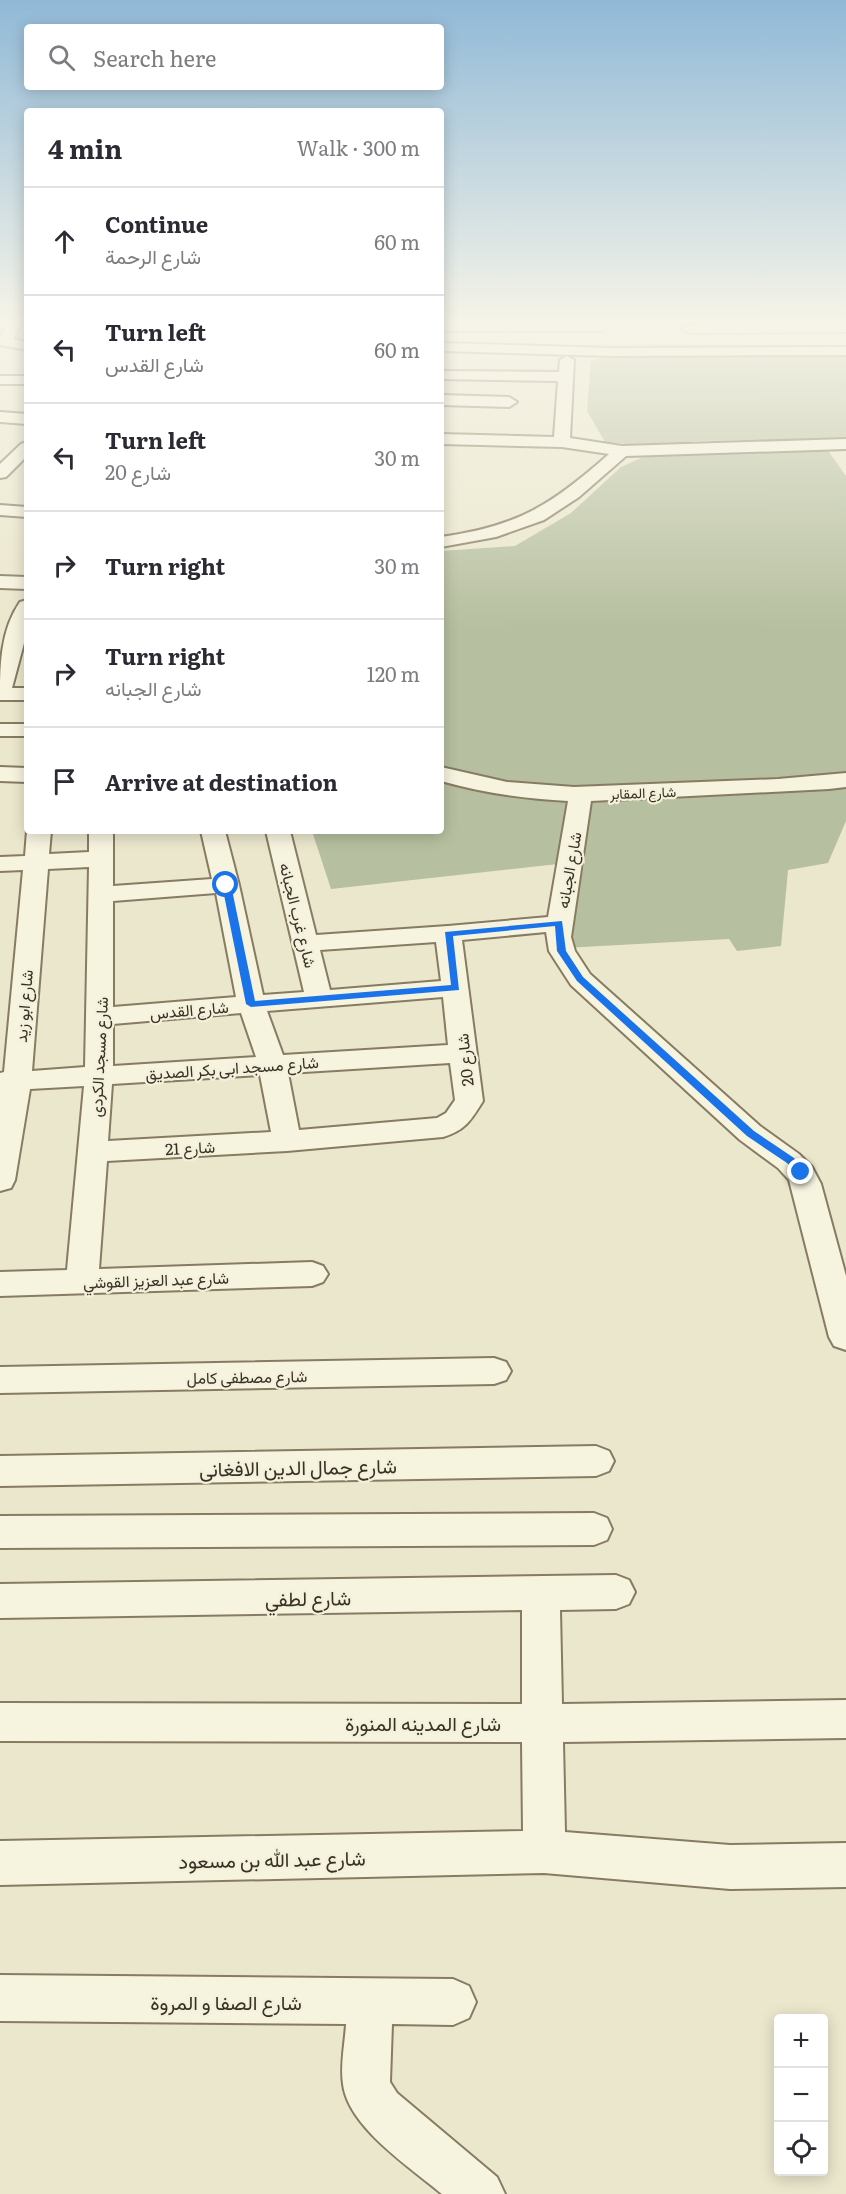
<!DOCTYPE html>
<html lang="en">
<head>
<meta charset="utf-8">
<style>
	:root { --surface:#fff; --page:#f2f2f3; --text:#2b2b33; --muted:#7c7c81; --line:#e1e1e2 }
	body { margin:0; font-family:Literata,Vazirmatn,serif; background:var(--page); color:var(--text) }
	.controls { position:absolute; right:18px; bottom:18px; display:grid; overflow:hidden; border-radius:6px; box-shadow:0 3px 15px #0003 }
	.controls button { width:54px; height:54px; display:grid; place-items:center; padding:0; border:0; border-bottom:2px solid var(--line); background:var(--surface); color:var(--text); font:30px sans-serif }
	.stop { position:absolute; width:18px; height:18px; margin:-14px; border:4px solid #1a73e8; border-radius:50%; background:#fff }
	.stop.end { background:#1a73e8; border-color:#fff; box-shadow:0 2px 6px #0008 }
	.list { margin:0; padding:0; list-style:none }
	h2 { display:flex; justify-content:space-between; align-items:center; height:78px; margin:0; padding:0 24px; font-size:26px }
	h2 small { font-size:20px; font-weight:400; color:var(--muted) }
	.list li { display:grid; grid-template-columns:39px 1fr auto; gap:18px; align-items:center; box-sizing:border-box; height:108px; padding:0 24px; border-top:2px solid var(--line) }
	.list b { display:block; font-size:22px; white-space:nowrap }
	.list p { margin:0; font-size:20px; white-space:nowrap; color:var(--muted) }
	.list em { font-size:20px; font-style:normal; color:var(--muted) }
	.icon { flex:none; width:33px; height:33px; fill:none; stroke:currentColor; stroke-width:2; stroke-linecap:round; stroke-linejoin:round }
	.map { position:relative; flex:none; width:846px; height:2194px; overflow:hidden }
	.search { position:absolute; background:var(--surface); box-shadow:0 3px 15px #0003; left:24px; top:24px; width:420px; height:66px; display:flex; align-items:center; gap:15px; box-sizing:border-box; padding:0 21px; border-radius:6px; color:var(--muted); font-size:22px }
	.panel { position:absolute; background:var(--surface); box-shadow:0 3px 15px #0003; left:24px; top:108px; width:420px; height:726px; border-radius:6px }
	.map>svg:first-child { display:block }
</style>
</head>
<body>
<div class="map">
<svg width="846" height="2194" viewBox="0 0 846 2194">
	<rect width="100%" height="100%" fill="#ebe7cd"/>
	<g fill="#b6bf9f">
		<path d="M846,353v87l-153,1c-18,12 -66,2 -88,1l-18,-31 4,-50 20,-5z"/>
		<polygon points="827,449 846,476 846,821 828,863 788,870 781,946 737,951 729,939 564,948 585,861 331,889 312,831 441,831 441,551 515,546 571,513 621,467 654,452"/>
	</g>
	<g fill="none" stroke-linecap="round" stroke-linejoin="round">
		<defs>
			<g id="minor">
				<polygon points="7,323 21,323 13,339 27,342 27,350 0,345 0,338"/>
				<polygon points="441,323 601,323 608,327 601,331 441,331"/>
				<polygon points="846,324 846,332 690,333 683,329 690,325"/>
				<polygon points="441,343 611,348 846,347 846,355 611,356 441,351"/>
				<path d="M567,356l7,4 -4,78 52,8 224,-7v10l-220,7 -47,41 -35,23 -48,17 -55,10v-10c76,-10 112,-33 168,-83l-47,-7 -121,-3v-10l113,3 4,-56 -117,-2v-8l118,1 1,-12z"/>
				<rect x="0" y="376" width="27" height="8"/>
				<polygon points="441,395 509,397 517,402 509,407 441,405"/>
				<polygon points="0,412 27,414 27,424 0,422"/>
				<polygon points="27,442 27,456 6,477 0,478 0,464 21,444"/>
				<polygon points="0,505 27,507 27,517 0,515"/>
				<polygon points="0,576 27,577 27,589 0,588"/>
				<path d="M27,600v32l-15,56h15v12h-27c0,-34 0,-69 20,-98z"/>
				<rect x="0" y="724" width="27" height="12"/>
				<polygon points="0,767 27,768 27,782 0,781"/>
				<path d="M441,767l66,15 67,5 204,-8 68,-6v14l-17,2 -238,12 -20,136 4,14 15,23 170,152 39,28 13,13 9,17 25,92v74l-12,-4 -5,-9 -40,-157 -11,-12 -38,-28 -169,-155 -22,-34 -3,-19 -84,8 21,161c-12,19 -17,29 -40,36l-156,14 -180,10 -8,108 213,-7 11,4 5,8 -5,8 -11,4 -312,10v-24l67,-2 17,-184 -54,3 -15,91 -4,8 -11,3v-118l4,-1 19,-202 -23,1v-14l25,-1 2,-25h24l-2,23 40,-2v-21h24v55l99,-7 -11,-48h24l14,54 24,110 41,-3 -38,-161h24l26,104 132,-9 100,-9 20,-116c-43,-2 -85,-8 -127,-20zM89,867l-4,200 -53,4 16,-202zM216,893l20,104 -123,10v-106zM436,942l5,39 -111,9 -10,-40zM443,997l5,48 -165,10 -16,-44zM241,1013l15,44 -143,9v-42zM450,1063l5,37 -9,13 -9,5 -138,12 -11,-57zM260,1075l11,57 -163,9 4,-57z"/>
				<polygon points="494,1358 506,1362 511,1371 506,1380 494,1384 0,1393 0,1367"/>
				<polygon points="596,1446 609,1451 614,1461 609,1471 596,1476 0,1486 0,1456"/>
				<polygon points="594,1513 607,1518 612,1529 607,1540 594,1545 0,1548 0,1516"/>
				<polygon points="616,1575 629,1580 635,1592 629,1604 616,1609 560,1610 562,1704 846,1700 846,1738 563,1742 565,1832 730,1845 846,1843 846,1887 730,1889 544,1873 0,1885 0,1841 523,1831 522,1742 0,1741 0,1703 522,1704 522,1610 0,1618 0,1584"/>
				<path d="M0,1975l453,4 16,7 7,16 -7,16 -16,7 -61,-1 -2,58 7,11 100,84 8,17h-63c-32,-27 -94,-67 -99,-110 -3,-19 2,-41 3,-60l-346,-3z"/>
			</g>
		</defs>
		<use href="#minor" stroke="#877b62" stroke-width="4"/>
		<use href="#minor" fill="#f6f3df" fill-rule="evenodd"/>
	</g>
	<linearGradient id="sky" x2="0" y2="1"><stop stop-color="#90b9d7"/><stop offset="0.51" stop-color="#f6f4e8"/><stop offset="1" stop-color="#f6f4e8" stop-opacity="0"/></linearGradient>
	<rect width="846" height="630" fill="url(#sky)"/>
	<polygon fill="#1a73e8" points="226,883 231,885 255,1001 451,985 445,932 562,921 566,951 583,977 754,1131 794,1158 806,1172 801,1176 787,1163 747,1136 577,981 557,951 555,926 453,936 459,990 251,1007 246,1004 222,885"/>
	<g text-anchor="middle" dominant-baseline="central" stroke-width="4.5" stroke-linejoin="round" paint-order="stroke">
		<g font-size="14" fill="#393123" stroke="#f3f0dc">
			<text transform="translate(643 792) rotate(-2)">شارع المقابر</text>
		</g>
		<g font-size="16" fill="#393123" stroke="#f3f0dc">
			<text transform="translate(568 870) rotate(-80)">شارع الجبانه</text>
			<text transform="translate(299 915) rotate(76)">شارع غرب الجبانه</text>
			<text transform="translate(23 1006) rotate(-85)">شارع ابو زيد</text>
			<text transform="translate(189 1009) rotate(-5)">شارع القدس</text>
			<text transform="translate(98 1057) rotate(-87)">شارع مسجد الكردى</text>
			<text transform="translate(464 1060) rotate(-96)">شارع 20</text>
			<text transform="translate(232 1067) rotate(-4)">شارع مسجد ابى بكر الصديق</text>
			<text transform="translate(190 1147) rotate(-3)">شارع 21</text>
			<text transform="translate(156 1279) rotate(-2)">شارع عبد العزيز القوشي</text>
			<text transform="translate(247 1376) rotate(-1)">شارع مصطفى كامل</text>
		</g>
		<g font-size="20" fill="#393123" stroke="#f3f0dc">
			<text transform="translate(298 1466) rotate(-1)">شارع جمال الدين الافغانى</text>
			<text transform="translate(308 1597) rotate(-1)">شارع لطفي</text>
			<text x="423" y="1722">شارع المدينه المنورة</text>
			<text transform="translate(272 1858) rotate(-1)">شارع عبد الله بن مسعود</text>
			<text x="226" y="2001">شارع الصفا و المروة</text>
		</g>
	</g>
</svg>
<div class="controls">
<button>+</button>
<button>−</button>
<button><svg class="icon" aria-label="locate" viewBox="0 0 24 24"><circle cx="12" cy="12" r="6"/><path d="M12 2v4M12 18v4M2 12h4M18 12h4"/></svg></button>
</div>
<div class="stop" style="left:226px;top:885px"></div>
<div class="stop end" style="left:801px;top:1172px"></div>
<div class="search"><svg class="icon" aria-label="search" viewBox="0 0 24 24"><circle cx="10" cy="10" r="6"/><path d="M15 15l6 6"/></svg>Search here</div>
<section class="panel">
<h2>4 min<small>Walk · 300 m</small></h2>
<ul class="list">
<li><svg class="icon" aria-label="ahead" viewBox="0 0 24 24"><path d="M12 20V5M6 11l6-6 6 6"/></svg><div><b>Continue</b><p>شارع الرحمة</p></div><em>60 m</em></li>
<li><svg class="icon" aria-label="left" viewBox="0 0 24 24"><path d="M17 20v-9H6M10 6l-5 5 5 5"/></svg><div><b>Turn left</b><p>شارع القدس</p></div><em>60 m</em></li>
<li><svg class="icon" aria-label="left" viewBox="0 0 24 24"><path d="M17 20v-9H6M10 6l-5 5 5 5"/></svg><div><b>Turn left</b><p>شارع 20</p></div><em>30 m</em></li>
<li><svg class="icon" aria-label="right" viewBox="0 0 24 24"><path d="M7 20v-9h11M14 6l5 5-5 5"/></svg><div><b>Turn right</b></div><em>30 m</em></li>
<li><svg class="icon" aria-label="right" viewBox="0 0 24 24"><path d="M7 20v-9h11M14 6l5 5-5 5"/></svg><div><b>Turn right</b><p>شارع الجبانه</p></div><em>120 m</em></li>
<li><svg class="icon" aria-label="arrive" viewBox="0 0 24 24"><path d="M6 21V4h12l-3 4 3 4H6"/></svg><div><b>Arrive at destination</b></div></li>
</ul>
</section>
</div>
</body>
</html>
